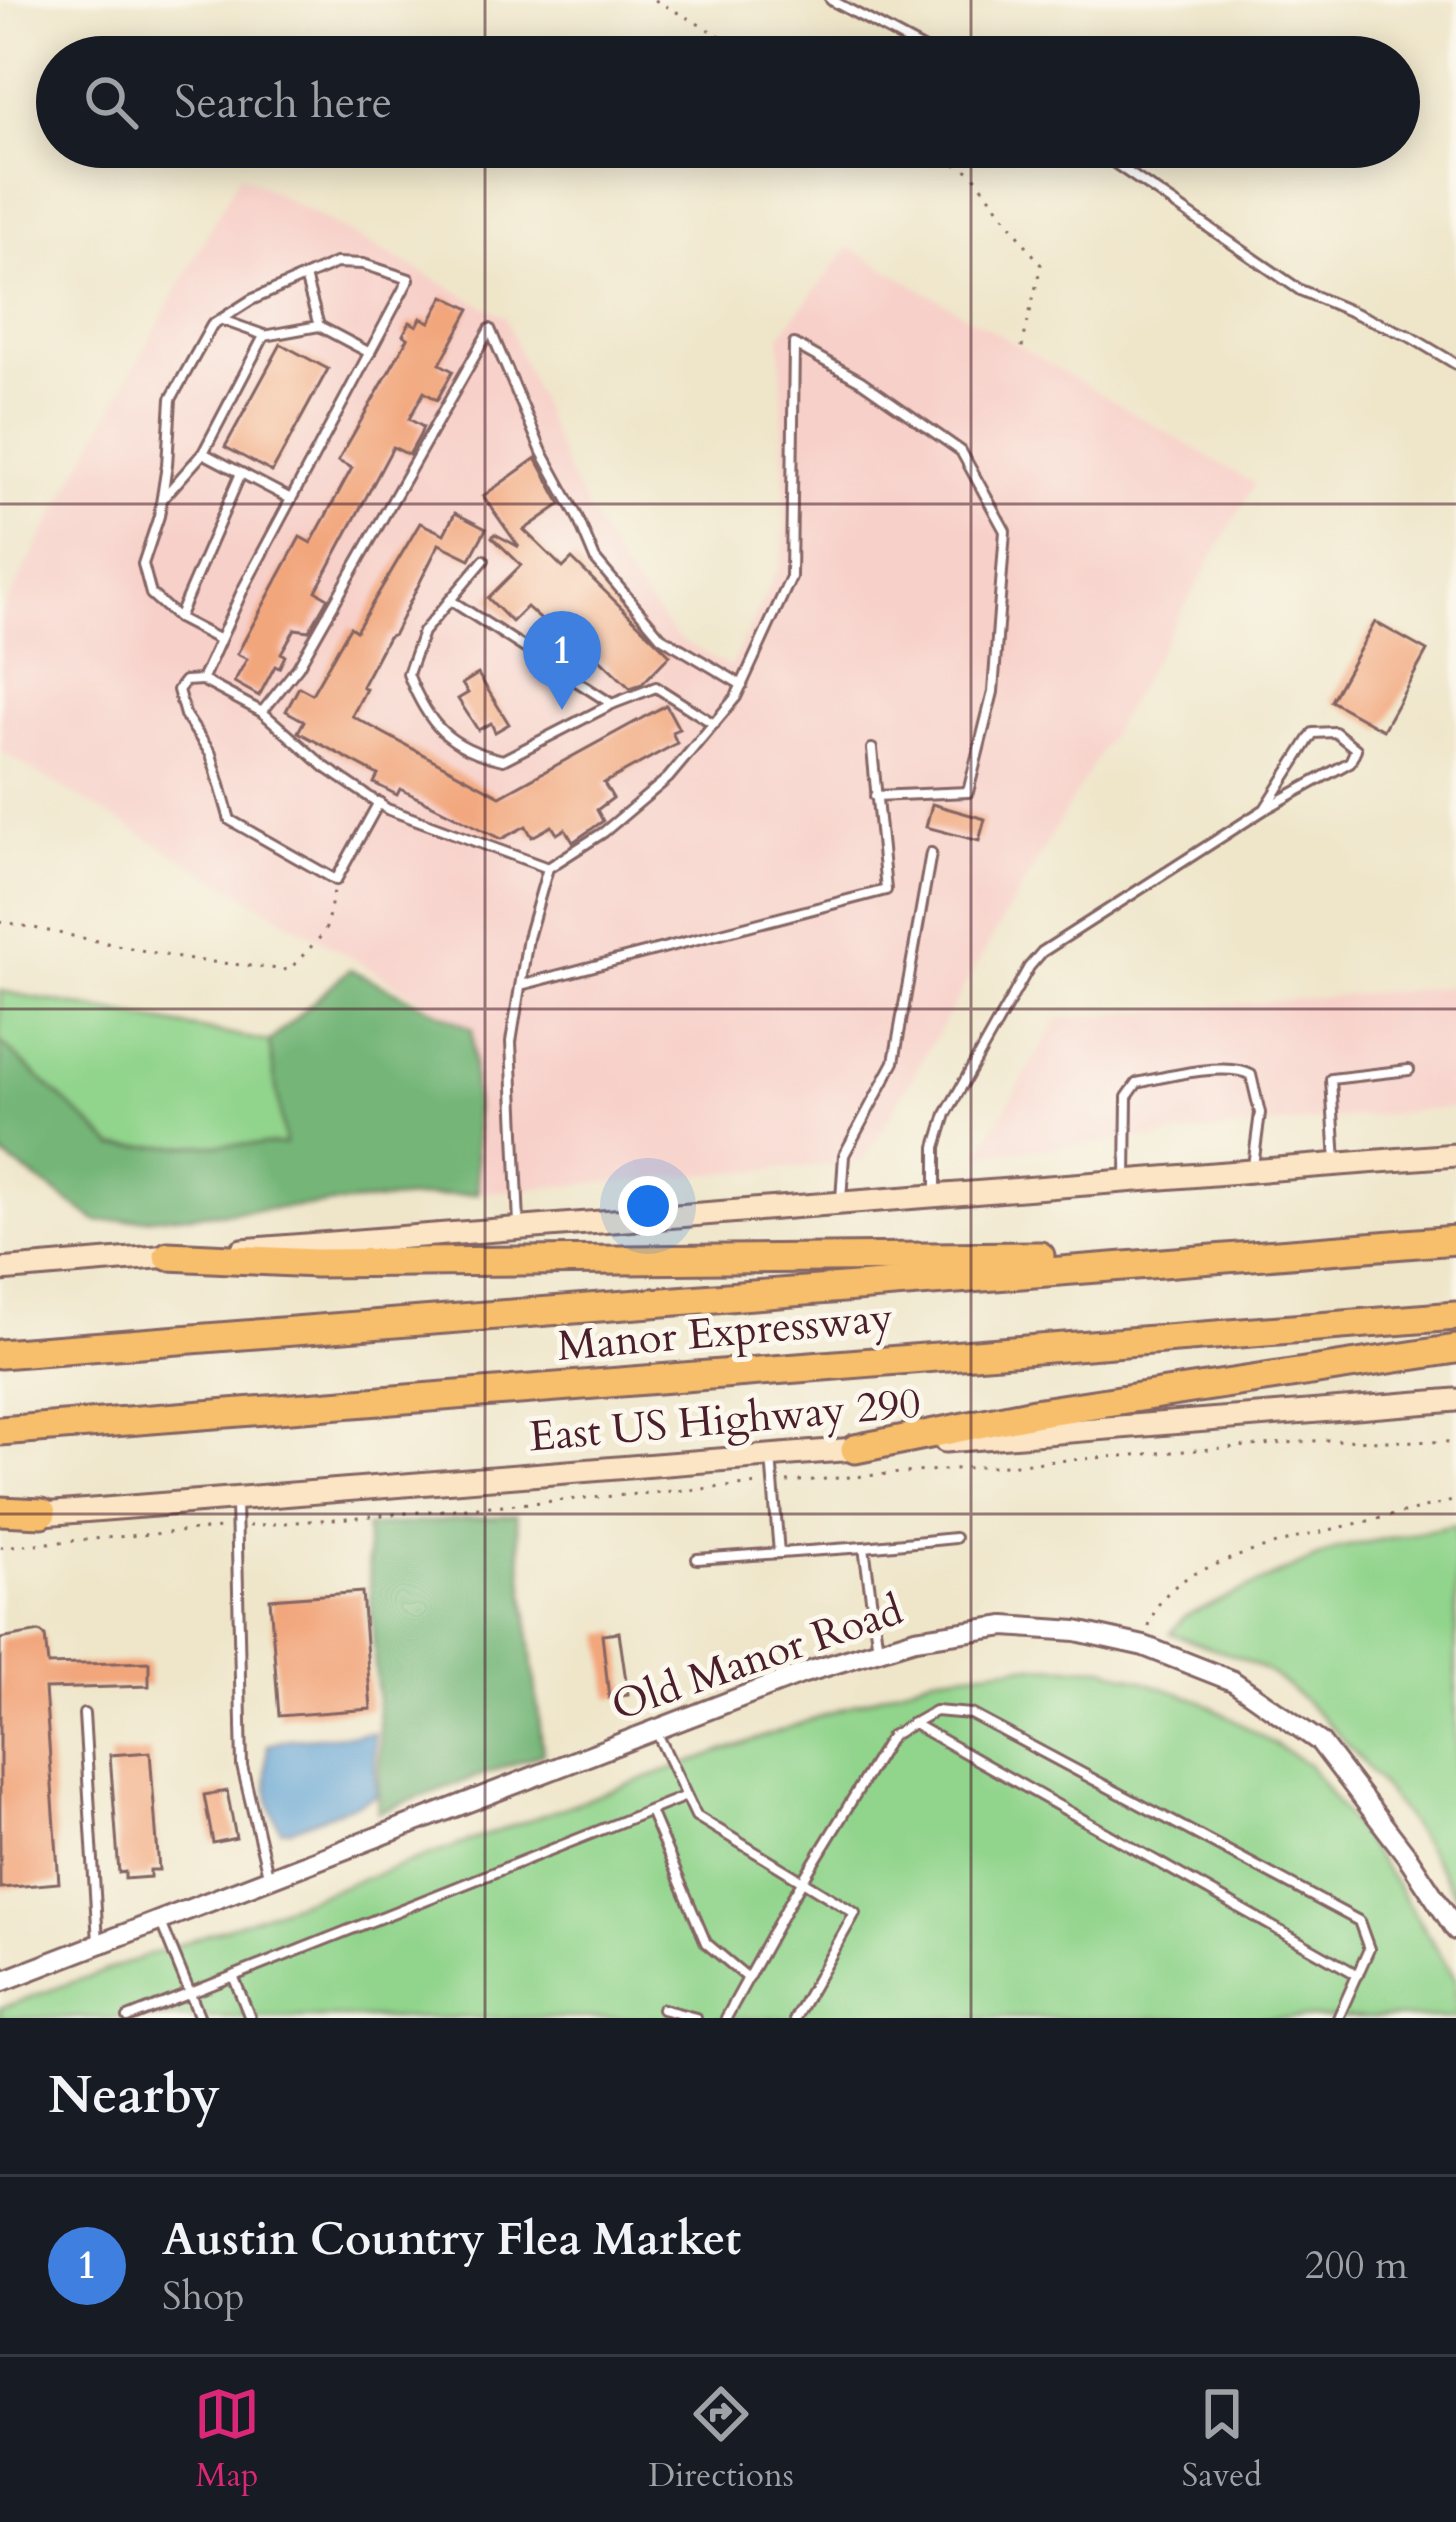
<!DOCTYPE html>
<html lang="en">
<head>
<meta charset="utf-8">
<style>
	:root { --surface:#171b24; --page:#20242c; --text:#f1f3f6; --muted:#9ea1a6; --line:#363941; --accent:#db2777 }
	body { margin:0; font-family:Cardo,serif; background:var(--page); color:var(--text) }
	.you { position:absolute; left:648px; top:1206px; width:42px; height:42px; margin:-30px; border:9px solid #fff; border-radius:50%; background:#1a73e8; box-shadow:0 0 0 18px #1a73e833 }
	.badge { display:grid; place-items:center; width:78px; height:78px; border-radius:50%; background:var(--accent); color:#fff; font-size:39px; font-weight:700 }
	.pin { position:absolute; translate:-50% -99px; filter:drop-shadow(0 3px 6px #0008) }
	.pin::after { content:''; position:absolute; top:63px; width:42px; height:36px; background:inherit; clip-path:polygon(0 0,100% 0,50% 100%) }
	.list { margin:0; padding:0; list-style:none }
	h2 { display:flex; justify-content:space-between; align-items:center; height:156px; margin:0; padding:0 48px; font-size:51px }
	h2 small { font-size:39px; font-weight:400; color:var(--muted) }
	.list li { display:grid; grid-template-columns:78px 1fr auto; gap:36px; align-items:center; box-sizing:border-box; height:180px; padding:0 48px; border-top:3px solid var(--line) }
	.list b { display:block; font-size:45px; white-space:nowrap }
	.list p { margin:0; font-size:39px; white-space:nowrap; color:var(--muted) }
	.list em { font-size:39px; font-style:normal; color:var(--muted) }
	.icon { flex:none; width:66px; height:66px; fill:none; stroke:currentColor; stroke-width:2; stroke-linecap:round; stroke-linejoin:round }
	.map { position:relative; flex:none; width:1456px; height:2018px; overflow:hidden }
	.search { position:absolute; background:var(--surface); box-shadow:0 6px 30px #0003; left:36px; right:36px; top:36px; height:132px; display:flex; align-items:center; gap:30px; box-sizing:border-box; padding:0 42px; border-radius:66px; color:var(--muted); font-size:45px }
	.sheet { height:336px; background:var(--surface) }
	nav { display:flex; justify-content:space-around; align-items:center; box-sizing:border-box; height:168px; border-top:3px solid var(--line); background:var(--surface); font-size:33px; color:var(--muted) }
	nav a { display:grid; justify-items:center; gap:6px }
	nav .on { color:var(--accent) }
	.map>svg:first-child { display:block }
</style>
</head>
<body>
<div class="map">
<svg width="1456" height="2018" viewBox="0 0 1456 2018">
	<rect width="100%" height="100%" fill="#fbf7ec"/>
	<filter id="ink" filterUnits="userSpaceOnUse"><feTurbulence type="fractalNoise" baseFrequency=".00833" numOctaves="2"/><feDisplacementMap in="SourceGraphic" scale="24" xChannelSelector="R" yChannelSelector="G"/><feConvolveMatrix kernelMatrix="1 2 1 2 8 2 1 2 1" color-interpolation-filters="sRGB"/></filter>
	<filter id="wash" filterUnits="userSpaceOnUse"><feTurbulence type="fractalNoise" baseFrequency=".004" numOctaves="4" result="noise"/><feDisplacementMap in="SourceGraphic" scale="48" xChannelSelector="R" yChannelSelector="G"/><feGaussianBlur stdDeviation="2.7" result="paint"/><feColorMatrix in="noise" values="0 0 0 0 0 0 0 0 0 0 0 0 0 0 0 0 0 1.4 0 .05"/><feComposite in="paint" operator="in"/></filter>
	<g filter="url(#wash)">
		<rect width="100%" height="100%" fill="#efe6ca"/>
		<g fill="#f7d0c9">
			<polygon points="240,174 505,317 571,480 622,570 675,636 730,668 782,560 786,522 780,335 849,247 1255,484 863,1162 478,1193 472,1029 0,751 0,615"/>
			<polygon points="1456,986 1456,1107 978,1155 1058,1019"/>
		</g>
		<g fill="#91d48c" stroke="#6e7a5c" stroke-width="3">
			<polygon points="0,991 269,1042 286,1144 115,1147 0,1042"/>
			<path d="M1456,1525v371c-38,-69 -117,-174 -182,-220 -28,-20 -71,-30 -103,-43l13,-16 154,-69z"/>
			<polygon points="1021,1666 1104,1668 1202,1701 1309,1765 1397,1886 1456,1980 1456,2018 0,2018 0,2008 934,1676"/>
		</g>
		<g fill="#74b678" stroke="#5f6a52" stroke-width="3">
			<polygon points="350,969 472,1029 478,1193 98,1222 0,1154 0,1042 115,1147 285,1144 269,1042"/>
			<polygon points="516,1515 543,1753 378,1812 380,1739 366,1527"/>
		</g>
		<path fill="#5da1d2" stroke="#54607e" stroke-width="3" d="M374,1733l2,63 -84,33 -11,1c-15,-24 -17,-57 -13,-85l22,-6z"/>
		<g id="blocks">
			<g fill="#f2a67b">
				<polygon points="444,296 470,309 440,364 453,371 437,400 424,392 409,419 423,427 420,435 409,455 393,447 316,591 328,598 309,631 295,629 281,653 285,656 279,668 275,666 259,696 234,682 247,659 237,654 300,537 311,543 352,468 338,461 408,338 403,335 410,322 417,326 421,318 430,322"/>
				<polygon points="281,344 328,369 272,472 225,447"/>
				<polygon points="536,458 561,504 524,530 563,568 572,559 670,655 642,684 630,688 585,645 582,648 559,626 555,631 549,627 527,607 512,622 488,598 521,565 492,537 495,534 519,547 483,496"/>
				<polygon points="455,513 486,529 470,559 439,544 394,634 388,637 362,686 366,689 352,716 500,796 666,705 679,729 672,732 677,743 604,783 613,798 597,810 603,821 573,842 565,829 557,834 552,826 532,837 526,826 501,839 400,789 397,795 374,783 378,775 298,732 304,721 286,711 299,687 312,694 350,627 356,631 420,523 444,534"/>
				<polygon points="1375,622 1427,651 1383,730 1331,701"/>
				<polygon points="478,674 509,724 495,732 491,723 478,730 458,699 468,693 462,684"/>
				<polygon points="932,804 985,819 979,841 926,827"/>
				<polygon points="362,1592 371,1709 279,1716 270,1599"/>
				<polygon points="40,1632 45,1636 48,1665 149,1662 149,1686 45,1689 59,1883 0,1888 0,1639"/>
				<polygon points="619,1632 628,1695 609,1698 602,1634"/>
				<polygon points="150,1752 159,1870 150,1870 150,1877 125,1879 125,1872 119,1873 110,1755"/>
				<polygon points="227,1791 236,1838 213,1843 204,1795"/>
			</g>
		</g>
	</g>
	<g filter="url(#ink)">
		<use href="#blocks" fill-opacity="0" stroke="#846563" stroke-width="3"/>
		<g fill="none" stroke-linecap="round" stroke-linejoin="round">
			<defs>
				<g id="service">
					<polyline points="831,0 938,57"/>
					<polyline points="1091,147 1300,290 1409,336 1456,364"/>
					<polyline points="305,277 319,326"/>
					<polyline points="222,320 264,335"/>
					<polyline points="164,497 203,453"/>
					<polyline points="291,499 203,453 264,336 319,326 370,353"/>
					<path d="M484,560l-61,72 -15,42c20,50 40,74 95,86l109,-56 44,-17 58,37"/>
					<polyline points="450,600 612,704"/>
					<polyline points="178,618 241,473"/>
					<polyline points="220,640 178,618 151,594 143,564 159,516 167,465 171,399 212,325 251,300 336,263 363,264 409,279 244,587 202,680 262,712 325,767 387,809 548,868"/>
					<polyline points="202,680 185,681 178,690 185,715 211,754 230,820 336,880 379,802"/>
					<polyline points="262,712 298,667 490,329 542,452 577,516 595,559 661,637 742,685"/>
					<polyline points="521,985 886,890 872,749"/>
					<polyline points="1336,1163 1331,1079 1409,1070"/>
					<path d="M1126,1179l1,-82 10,-14c27,-6 91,-22 114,-8l9,38 -7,53"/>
					<polyline points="936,1193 936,1147 946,1114 1029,967 1042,952 1265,809 1313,733 1335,732 1356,749 1350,762 1265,809"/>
					<polyline points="841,1200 844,1155 894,1062 931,853"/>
					<polyline points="519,1224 511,1042 528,938 548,868 604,832 668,778 736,697 791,577 794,344 861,381 961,451 1005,531 993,692 968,792 875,796"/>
					<polyline points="771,1457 779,1553"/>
					<polyline points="236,1503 242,1766 268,1875"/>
					<polyline points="697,1559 864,1547"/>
					<polyline points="878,1649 864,1547 955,1538"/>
					<polyline points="84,1714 98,1942"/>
					<polyline points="912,1723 1358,1975"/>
					<polyline points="656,1731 696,1816 855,1913 795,2018"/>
					<polyline points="650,1811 706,1943 748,1978"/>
					<polyline points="160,1920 200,2018"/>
					<polyline points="234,1978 250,2018"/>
					<polyline points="662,2009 696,2018"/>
					<polyline points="128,2018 686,1796"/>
					<polyline points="726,2018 792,1898 891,1736 935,1711 971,1714 1359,1921 1369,1949 1338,2018"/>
				</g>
				<polyline id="tertiary" points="0,1982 801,1674 915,1639 1005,1626 1076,1631 1144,1646 1233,1681 1320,1742 1407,1856 1456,1930"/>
				<g id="secondary">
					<polyline points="242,1250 1456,1155"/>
					<polyline points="0,1270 181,1255"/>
					<polyline points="945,1441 1456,1400"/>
					<polyline points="30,1515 867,1448"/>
				</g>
				<g id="motorway">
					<polyline points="168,1256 316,1263 1040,1256"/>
					<polyline points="0,1354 1456,1240"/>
					<polyline points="0,1431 1456,1316"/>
					<polyline points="855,1449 1034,1413 1456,1349"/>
					<polyline points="0,1511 42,1513"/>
				</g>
			</defs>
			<use href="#service" stroke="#846563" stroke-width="14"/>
			<use href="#tertiary" stroke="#846563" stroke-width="24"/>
			<use href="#secondary" stroke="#846563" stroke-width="27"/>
			<use href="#motorway" stroke="#846563" stroke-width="33"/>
			<g stroke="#846563" stroke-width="3" stroke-dasharray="3 9" stroke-linecap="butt">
				<polyline points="655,0 758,57"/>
				<polyline points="923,147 972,173 1041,265 1021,351"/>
				<polyline points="0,921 184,959 289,970 325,932 334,891"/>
				<polyline points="787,1482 1326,1440 1456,1442"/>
				<polyline points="249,1526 760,1484"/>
				<polyline points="0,1547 222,1528"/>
				<path d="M1149,1627c6,-25 24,-43 47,-54 78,-36 177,-51 260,-73"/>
			</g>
			<use href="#service" stroke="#fff" stroke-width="8"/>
			<use href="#tertiary" stroke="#fff" stroke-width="18"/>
			<use href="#secondary" stroke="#fce5c4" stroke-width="21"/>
			<use href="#motorway" stroke="#f7bf6c" stroke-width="27"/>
		</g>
	</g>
	<path fill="none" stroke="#4a1f2b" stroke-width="3" stroke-opacity="0.55" d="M485,0v57M971,0v57M485,147v1871M971,147v1871M0,504h1456M0,1009h1456M0,1514h1456"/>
	<g text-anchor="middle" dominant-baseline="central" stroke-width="10" stroke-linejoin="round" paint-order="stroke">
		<g font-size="42" fill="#4a1f2b" stroke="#fbf7ec">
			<text transform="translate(725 1332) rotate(-5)">Manor Expressway</text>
			<text transform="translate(725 1420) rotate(-5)">East US Highway 290</text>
			<text transform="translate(757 1658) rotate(-19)">Old Manor Road</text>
		</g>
	</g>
</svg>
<div class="you"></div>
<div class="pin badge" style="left:562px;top:710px;background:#3f7fe0">1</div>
<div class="search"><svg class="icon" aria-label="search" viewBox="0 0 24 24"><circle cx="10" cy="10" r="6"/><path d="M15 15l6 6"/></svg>Search here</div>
</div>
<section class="sheet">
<h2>Nearby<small></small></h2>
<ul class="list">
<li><span class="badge" style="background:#3f7fe0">1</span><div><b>Austin Country Flea Market</b><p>Shop</p></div><em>200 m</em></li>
</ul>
</section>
<nav>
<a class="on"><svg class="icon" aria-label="map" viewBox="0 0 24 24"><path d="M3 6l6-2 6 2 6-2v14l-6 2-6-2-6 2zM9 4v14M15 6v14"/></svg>Map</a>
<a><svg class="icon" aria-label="directions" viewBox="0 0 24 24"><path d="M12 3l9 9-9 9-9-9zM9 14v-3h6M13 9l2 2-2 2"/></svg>Directions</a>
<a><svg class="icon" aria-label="saved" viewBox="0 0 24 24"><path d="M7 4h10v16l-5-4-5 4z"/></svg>Saved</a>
</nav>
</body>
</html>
